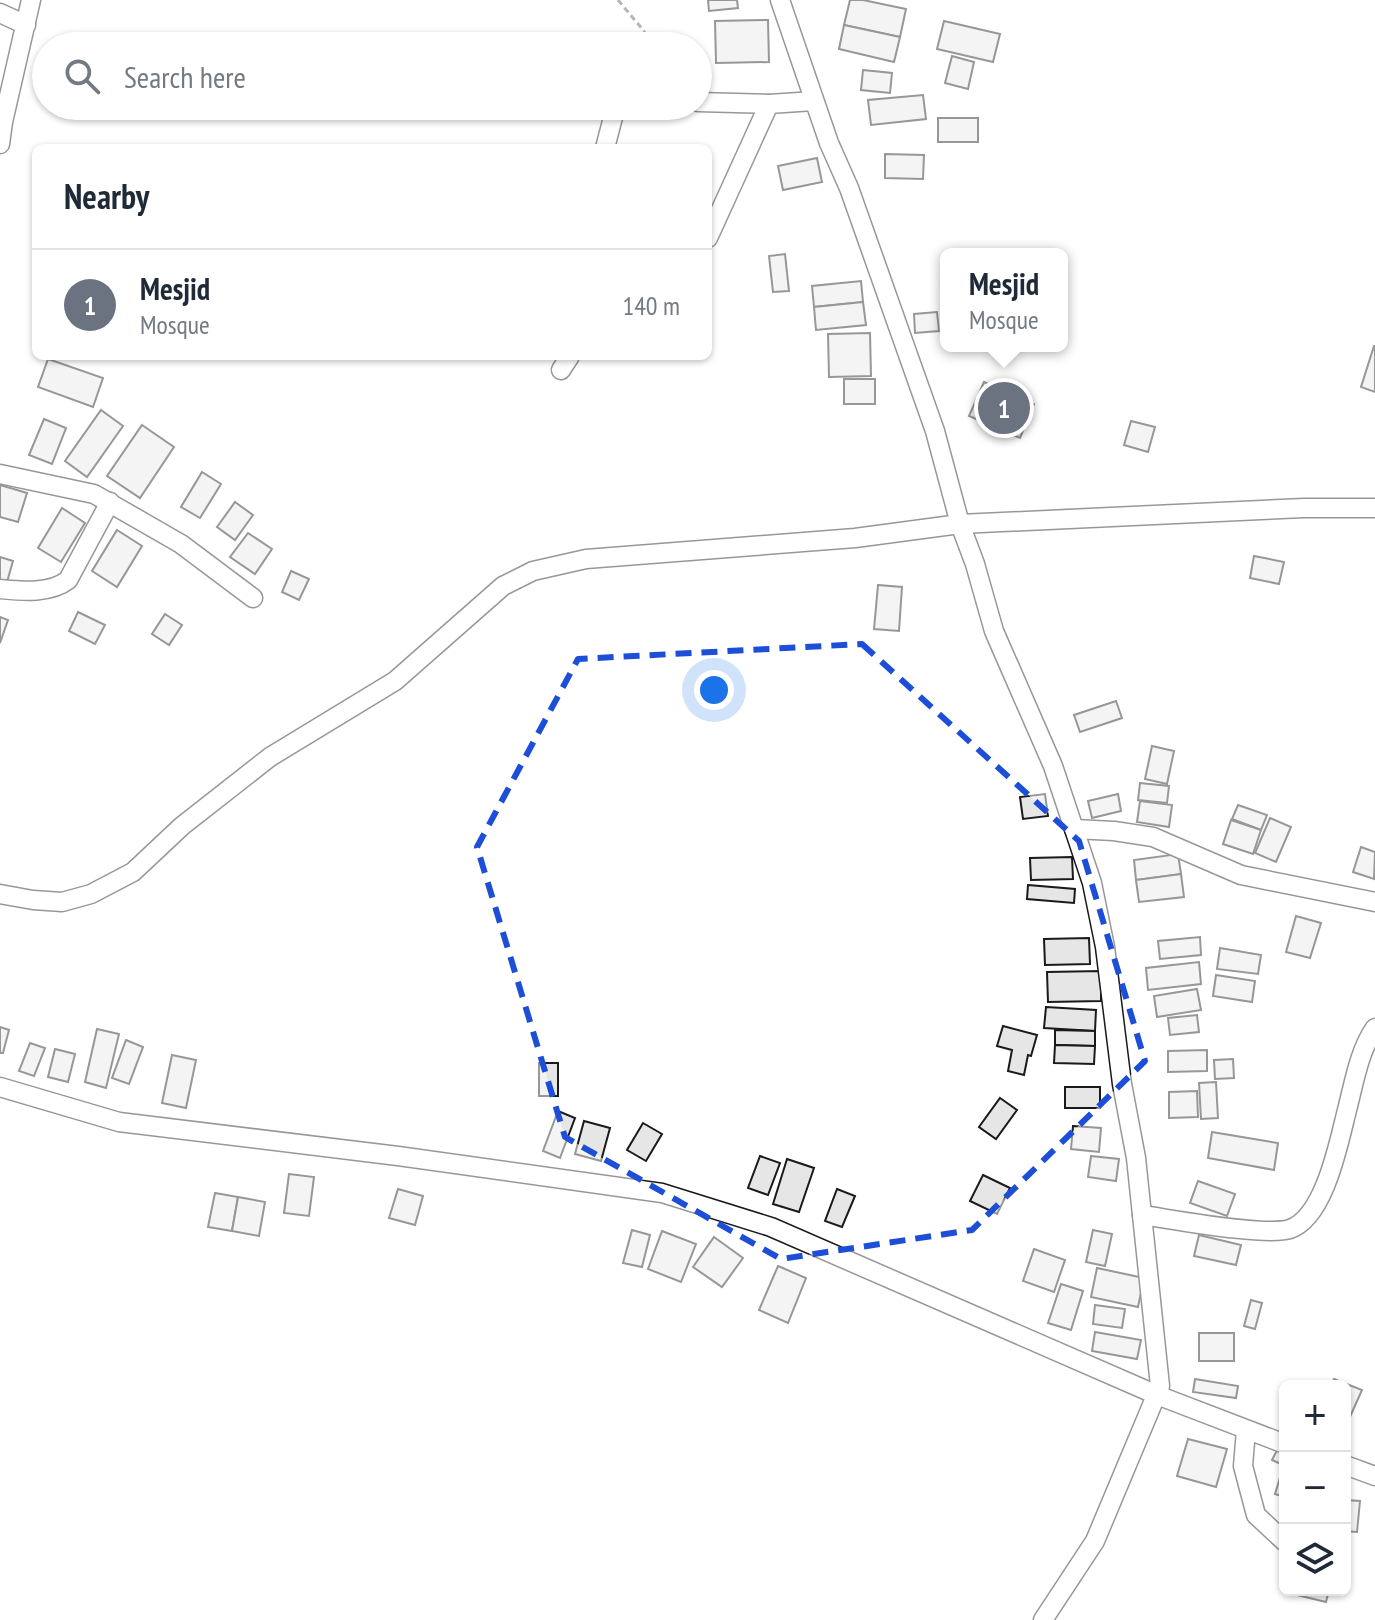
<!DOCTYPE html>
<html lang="en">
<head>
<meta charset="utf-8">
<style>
	:root { --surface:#fff; --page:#f2f2f3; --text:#1f2937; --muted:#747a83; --line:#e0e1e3; --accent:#1a73e8 }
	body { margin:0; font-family:"PT Sans Narrow",sans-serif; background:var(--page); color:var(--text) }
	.controls { position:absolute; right:24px; bottom:24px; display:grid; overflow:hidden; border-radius:12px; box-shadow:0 2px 6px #0004 }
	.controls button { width:72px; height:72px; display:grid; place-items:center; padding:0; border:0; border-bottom:2px solid var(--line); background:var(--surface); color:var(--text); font:40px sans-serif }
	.you { position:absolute; left:714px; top:690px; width:28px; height:28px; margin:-20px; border:6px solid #fff; border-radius:50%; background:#1a73e8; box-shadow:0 0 0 12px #1a73e833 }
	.badge { display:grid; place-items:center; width:52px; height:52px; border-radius:50%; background:var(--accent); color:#fff; font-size:26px; font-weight:700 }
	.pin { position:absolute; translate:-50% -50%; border:4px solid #fff; box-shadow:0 2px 8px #0006 }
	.popup { position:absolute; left:940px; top:248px; width:128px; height:104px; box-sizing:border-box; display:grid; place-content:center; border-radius:12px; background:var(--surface); filter:drop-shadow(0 2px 6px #0005); font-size:26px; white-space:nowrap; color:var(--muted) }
	.popup b { font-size:30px; color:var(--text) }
	.popup::after { content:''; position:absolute; left:50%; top:100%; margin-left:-16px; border:16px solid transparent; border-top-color:var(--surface) }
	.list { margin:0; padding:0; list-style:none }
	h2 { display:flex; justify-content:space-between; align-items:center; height:104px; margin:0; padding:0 32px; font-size:34px }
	h2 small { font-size:26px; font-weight:400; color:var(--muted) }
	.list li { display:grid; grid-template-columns:52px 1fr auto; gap:24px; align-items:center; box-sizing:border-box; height:112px; padding:0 32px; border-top:2px solid var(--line) }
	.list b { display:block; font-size:30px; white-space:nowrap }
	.list p { margin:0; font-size:26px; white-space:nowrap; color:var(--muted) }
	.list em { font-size:26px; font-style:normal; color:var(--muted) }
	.icon { flex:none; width:44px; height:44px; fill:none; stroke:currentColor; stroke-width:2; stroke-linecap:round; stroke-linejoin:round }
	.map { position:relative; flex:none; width:1375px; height:1620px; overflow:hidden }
	.search { position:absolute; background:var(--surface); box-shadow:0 2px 6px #0004; left:32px; top:32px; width:680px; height:88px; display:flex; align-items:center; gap:20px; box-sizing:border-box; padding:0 28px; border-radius:44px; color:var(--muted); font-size:30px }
	.panel { position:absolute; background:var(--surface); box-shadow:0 2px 6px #0004; left:32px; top:144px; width:680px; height:216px; border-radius:12px }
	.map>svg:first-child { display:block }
</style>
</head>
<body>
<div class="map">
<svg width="1375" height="1620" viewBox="0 0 1375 1620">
	<rect width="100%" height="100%" fill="#fff"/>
	<g fill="#e6e6e6" stroke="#1a1a1a" stroke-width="2">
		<polygon points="708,0 737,0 738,8 709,11"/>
		<polygon points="850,0 863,0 906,9 900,37 844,25"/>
		<polygon points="768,20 769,62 716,63 715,21"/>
		<polygon points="944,21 1000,34 993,62 937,49"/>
		<polygon points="844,25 900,37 894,62 839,49"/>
		<polygon points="952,56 974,62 968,89 945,83"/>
		<polygon points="863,70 892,73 890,93 861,90"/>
		<polygon points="923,95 926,119 871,125 868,100"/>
		<rect x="938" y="118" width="40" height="24"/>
		<polygon points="885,154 924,155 923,179 885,178"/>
		<polygon points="817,158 822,182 783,190 778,166"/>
		<polygon points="785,254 789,291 773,292 769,256"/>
		<polygon points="861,281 863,302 814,307 812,286"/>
		<polygon points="946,285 946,327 944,327 941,286"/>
		<polygon points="863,302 866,325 816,330 814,307"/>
		<polygon points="937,312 939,331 915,333 914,314"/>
		<polygon points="870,333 871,376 829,377 828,334"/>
		<polygon points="1374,346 1375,346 1375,392 1361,387"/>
		<polygon points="48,359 103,378 93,407 38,387"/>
		<rect x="844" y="379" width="31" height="25"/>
		<polygon points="984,382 1034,404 1020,438 969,416"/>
		<polygon points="101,410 123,426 87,477 65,461"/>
		<polygon points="44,419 66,428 52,464 29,455"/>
		<polygon points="1131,421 1155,427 1148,452 1124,445"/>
		<polygon points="142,425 174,447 140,498 107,476"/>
		<polygon points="202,472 221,484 200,518 181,507"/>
		<polygon points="0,485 27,493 18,522 0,517"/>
		<polygon points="235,502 253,515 235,540 217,527"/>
		<polygon points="62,508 85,523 61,562 38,548"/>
		<polygon points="117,530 142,546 117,587 92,571"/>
		<polygon points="248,533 272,549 255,574 230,557"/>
		<polygon points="1254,556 1284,562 1279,584 1250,578"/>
		<polygon points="0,557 13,561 7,582 0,580"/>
		<polygon points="291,571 309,579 299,600 282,592"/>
		<polygon points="878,585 902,587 899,631 874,629"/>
		<polygon points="78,612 105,625 95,644 69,631"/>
		<polygon points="165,614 182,625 169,645 152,634"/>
		<polygon points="0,617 8,620 0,643"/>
		<polygon points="1116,701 1122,718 1080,732 1074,715"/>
		<polygon points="1152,746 1174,751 1167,784 1145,779"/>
		<polygon points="1140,783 1169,786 1167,803 1138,800"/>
		<polygon points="1045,794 1048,816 1023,819 1020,797"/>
		<polygon points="1118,794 1121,811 1092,818 1088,801"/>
		<polygon points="1140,801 1172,805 1169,827 1137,822"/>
		<polygon points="1238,805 1267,815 1261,830 1232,819"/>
		<polygon points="1270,818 1291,827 1276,862 1255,853"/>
		<polygon points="1231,820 1261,830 1253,854 1223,844"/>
		<polygon points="1361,847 1375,852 1374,879 1353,872"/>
		<polygon points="1178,854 1181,874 1136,880 1134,860"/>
		<polygon points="1072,857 1073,879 1031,880 1030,858"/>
		<polygon points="1181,874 1184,897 1139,902 1136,880"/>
		<polygon points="1028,885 1075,889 1074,903 1027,899"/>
		<polygon points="1296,916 1321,923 1310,958 1286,952"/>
		<polygon points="1200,937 1201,955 1160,959 1158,941"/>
		<polygon points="1089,938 1090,964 1045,965 1044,939"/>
		<polygon points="1220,948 1261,955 1258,974 1217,969"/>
		<polygon points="1199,962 1201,984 1148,990 1146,968"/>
		<polygon points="1101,971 1101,1001 1048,1002 1047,972"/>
		<polygon points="1216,975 1255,981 1252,1002 1213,996"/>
		<polygon points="1197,989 1201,1010 1157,1017 1154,996"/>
		<polygon points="1046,1007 1096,1010 1095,1031 1044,1028"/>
		<polygon points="1197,1015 1199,1032 1170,1035 1168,1018"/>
		<polygon points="1003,1026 1037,1035 1031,1056 1028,1055 1024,1075 1008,1071 1012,1050 997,1046"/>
		<polygon points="0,1027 9,1030 3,1053 0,1053"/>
		<polygon points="97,1029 119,1034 106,1088 85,1082"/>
		<polygon points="1055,1030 1095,1031 1095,1046 1055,1045"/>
		<polygon points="126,1040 143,1047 129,1084 112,1078"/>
		<polygon points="30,1043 45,1048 34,1076 19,1071"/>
		<polygon points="1055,1045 1095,1046 1094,1064 1054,1063"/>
		<polygon points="55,1049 75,1054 68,1082 48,1077"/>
		<polygon points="1207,1050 1207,1071 1168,1072 1168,1051"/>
		<polygon points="172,1055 196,1060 186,1108 162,1103"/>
		<polygon points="1233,1059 1234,1078 1215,1079 1214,1060"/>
		<rect x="539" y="1063" width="19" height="33"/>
		<polygon points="1216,1082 1218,1118 1201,1119 1199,1083"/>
		<rect x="1065" y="1087" width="35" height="21"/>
		<polygon points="1197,1091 1198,1117 1169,1118 1169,1092"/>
		<polygon points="1000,1098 1017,1110 996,1139 979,1127"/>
		<polygon points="558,1111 575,1118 560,1158 543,1151"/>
		<polygon points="584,1121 610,1128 601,1161 575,1154"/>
		<polygon points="643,1123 662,1134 646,1161 627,1150"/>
		<polygon points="1073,1126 1101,1128 1099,1152 1071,1149"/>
		<polygon points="1212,1132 1278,1143 1274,1170 1208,1158"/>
		<polygon points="760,1156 780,1163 768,1195 748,1188"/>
		<polygon points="1091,1156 1119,1159 1116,1181 1088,1177"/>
		<polygon points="787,1159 814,1168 799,1212 773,1204"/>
		<polygon points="289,1174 314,1177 309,1216 284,1213"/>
		<polygon points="983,1175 1010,1188 997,1214 970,1201"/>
		<polygon points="1198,1181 1235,1194 1227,1216 1190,1203"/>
		<polygon points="398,1189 423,1196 415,1225 389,1218"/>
		<polygon points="837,1189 855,1196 842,1227 825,1221"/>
		<polygon points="215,1193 238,1197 232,1231 208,1227"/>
		<polygon points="238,1197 265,1202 259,1236 232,1231"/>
		<polygon points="632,1230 650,1235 642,1267 623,1263"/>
		<polygon points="1093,1230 1112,1234 1105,1266 1086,1262"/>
		<polygon points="662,1231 696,1244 681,1282 648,1269"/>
		<polygon points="1199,1235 1241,1245 1236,1265 1194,1256"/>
		<polygon points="714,1237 743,1258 722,1287 693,1267"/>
		<polygon points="1034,1249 1065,1260 1054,1292 1023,1281"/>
		<polygon points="778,1266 806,1278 788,1323 759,1310"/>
		<polygon points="1097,1268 1144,1278 1138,1307 1091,1297"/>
		<polygon points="1061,1284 1083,1291 1071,1330 1048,1323"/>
		<polygon points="1251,1300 1262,1303 1255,1329 1244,1326"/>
		<polygon points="1095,1305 1125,1309 1122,1328 1093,1324"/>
		<polygon points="1095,1332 1141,1340 1137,1359 1092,1351"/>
		<rect x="1199" y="1333" width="35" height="28"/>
		<polygon points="1195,1379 1238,1386 1236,1398 1193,1392"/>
		<polygon points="1334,1379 1362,1390 1345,1428 1345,1386 1331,1386"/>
		<polygon points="1188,1439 1227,1449 1216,1487 1177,1476"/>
		<polygon points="1277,1450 1285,1454 1285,1466 1272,1460"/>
		<polygon points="1282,1471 1285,1472 1285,1497 1275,1494"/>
		<polygon points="1345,1500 1360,1501 1357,1532 1345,1531"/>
		<polygon points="1298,1590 1329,1590 1326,1602 1297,1595"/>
	</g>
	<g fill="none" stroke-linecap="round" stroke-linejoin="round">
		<defs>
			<g id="minor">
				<polyline points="780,0 829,143 849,188 935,431 960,524 975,564 994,631 1053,766 1092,883 1105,947 1122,1084 1136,1158 1160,1386 1095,1541 1043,1620"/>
				<polyline points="0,13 26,25"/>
				<polyline points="698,102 769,104 814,101"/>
				<polyline points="0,144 3,122 31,0"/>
				<polyline points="605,148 616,106"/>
				<polyline points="708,238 769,104"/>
				<polyline points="561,370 570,356"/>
				<polyline points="0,474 94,494 181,544 253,598"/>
				<path d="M0,589c22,2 50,5 68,-9l42,-78"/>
				<polyline points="1074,829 1114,831 1153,837 1241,875 1375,902"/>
				<polyline points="0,894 33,900 62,902 91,894 133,872 182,826 270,757 395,681 503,586 533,571 586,559 855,538 960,524 1304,508 1375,508"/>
				<polyline points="0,1087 119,1122 398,1156 662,1193 771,1227 1157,1395 1285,1444"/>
				<path d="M1142,1215c29,4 124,22 148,14 35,-12 49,-88 57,-119 7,-27 12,-59 28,-82"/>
				<polyline points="1246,1430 1243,1466 1256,1515 1285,1542"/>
				<polyline points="1345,1465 1375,1476"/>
			</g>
		</defs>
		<use href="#minor" stroke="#1a1a1a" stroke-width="21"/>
		<polyline stroke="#5f5f5f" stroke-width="3" stroke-dasharray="6 4" stroke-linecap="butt" points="618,0 644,31 648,46"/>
		<use href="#minor" stroke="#fff" stroke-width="18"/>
	</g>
	<path d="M0 0H1375V1620H0ZM862,644l217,197 66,220 -173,169 -191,29 -216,-122 -88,-290 101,-188z" fill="#fff" fill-opacity=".55" fill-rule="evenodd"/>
	<path fill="none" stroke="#1d4ed8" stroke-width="6" stroke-dasharray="16 10" stroke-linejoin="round" d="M862,644l217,197 66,220 -173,169 -191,29 -216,-122 -88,-290 101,-188z"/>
</svg>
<div class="controls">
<button>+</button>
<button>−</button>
<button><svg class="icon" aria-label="layers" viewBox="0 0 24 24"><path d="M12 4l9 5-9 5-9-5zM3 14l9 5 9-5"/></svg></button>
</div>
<div class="you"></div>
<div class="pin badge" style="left:1004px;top:408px;background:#6b7280">1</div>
<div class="popup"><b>Mesjid</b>Mosque</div>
<div class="search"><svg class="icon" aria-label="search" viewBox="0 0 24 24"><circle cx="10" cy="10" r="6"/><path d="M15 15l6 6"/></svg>Search here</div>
<section class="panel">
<h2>Nearby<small></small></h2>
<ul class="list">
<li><span class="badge" style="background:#6b7280">1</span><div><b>Mesjid</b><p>Mosque</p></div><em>140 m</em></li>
</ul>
</section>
</div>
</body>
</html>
